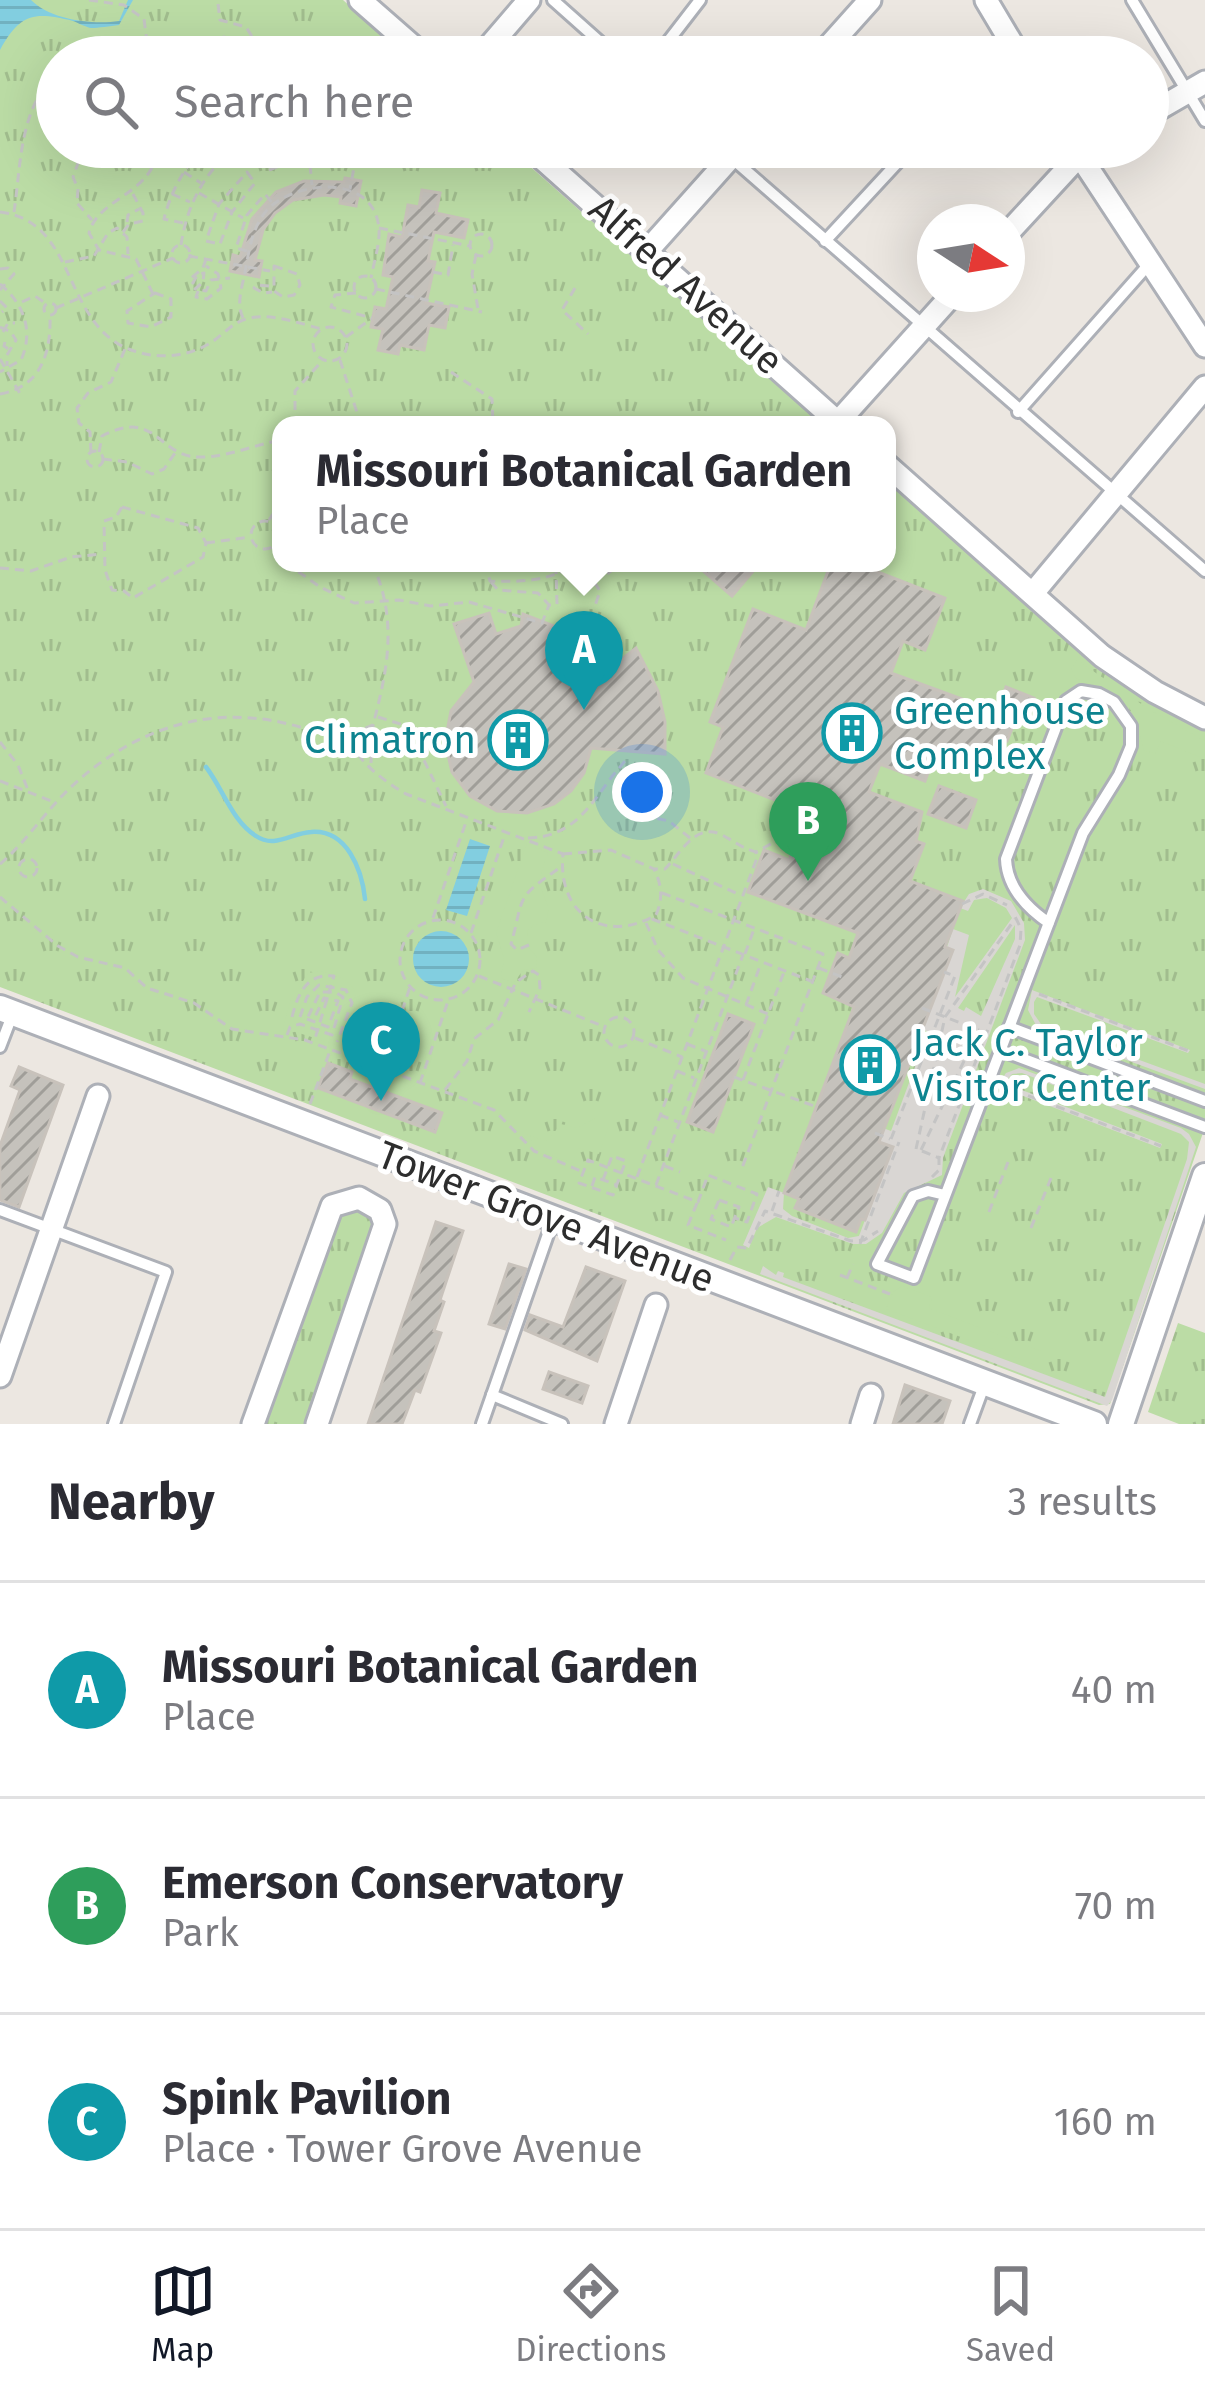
<!DOCTYPE html>
<html lang="en">
<head>
<meta charset="utf-8">
<style>
	:root { --surface:#fff; --page:#f2f2f3; --text:#2b2b33; --muted:#7c7c81; --line:#e1e1e2; --accent:#111827 }
	body { margin:0; font-family:"Fira Sans",sans-serif; background:var(--page); color:var(--text) }
	.compass { position:absolute; left:917px; top:204px; width:108px; height:108px; border-radius:50%; background:var(--surface); box-shadow:0 12px 48px #0002; rotate:102deg }
	.you { position:absolute; left:642px; top:792px; width:42px; height:42px; margin:-30px; border:9px solid #fff; border-radius:50%; background:#1a73e8; box-shadow:0 0 0 18px #1a73e833 }
	.badge { display:grid; place-items:center; width:78px; height:78px; border-radius:50%; background:var(--accent); color:#fff; font-size:39px; font-weight:700 }
	.pin { position:absolute; translate:-50% -99px; filter:drop-shadow(0 3px 6px #0008) }
	.pin::after { content:''; position:absolute; top:63px; width:42px; height:36px; background:inherit; clip-path:polygon(0 0,100% 0,50% 100%) }
	.popup { position:absolute; left:272px; top:416px; width:624px; height:156px; box-sizing:border-box; display:grid; place-content:center; border-radius:24px; background:var(--surface); filter:drop-shadow(0 3px 9px #0005); font-size:39px; white-space:nowrap; color:var(--muted) }
	.popup b { font-size:45px; color:var(--text) }
	.popup::after { content:''; position:absolute; left:50%; top:100%; margin-left:-24px; border:24px solid transparent; border-top-color:var(--surface) }
	.list { margin:0; padding:0; list-style:none }
	h2 { display:flex; justify-content:space-between; align-items:center; height:156px; margin:0; padding:0 48px; font-size:51px }
	h2 small { font-size:39px; font-weight:400; color:var(--muted) }
	.list li { display:grid; grid-template-columns:78px 1fr auto; gap:36px; align-items:center; box-sizing:border-box; height:216px; padding:0 48px; border-top:3px solid var(--line) }
	.list b { display:block; font-size:45px; white-space:nowrap }
	.list p { margin:0; font-size:39px; white-space:nowrap; color:var(--muted) }
	.list em { font-size:39px; font-style:normal; color:var(--muted) }
	.icon { flex:none; width:66px; height:66px; fill:none; stroke:currentColor; stroke-width:2; stroke-linecap:round; stroke-linejoin:round }
	.map { position:relative; flex:none; width:1205px; height:1424px; overflow:hidden }
	.search { position:absolute; background:var(--surface); box-shadow:0 12px 48px #0002; left:36px; right:36px; top:36px; height:132px; display:flex; align-items:center; gap:30px; box-sizing:border-box; padding:0 42px; border-radius:66px; color:var(--muted); font-size:45px }
	.sheet { height:804px; background:var(--surface) }
	nav { display:flex; justify-content:space-around; align-items:center; box-sizing:border-box; height:168px; border-top:3px solid var(--line); background:var(--surface); font-size:33px; color:var(--muted) }
	nav a { display:grid; justify-items:center; gap:6px }
	nav .on { color:var(--accent) }
	.map>svg:first-child { display:block }
</style>
</head>
<body>
<div class="map">
<svg width="1205" height="1424" viewBox="0 0 1205 1424">
	<defs>
		<pattern id="park-tufts" width="24" height="20" patternUnits="userSpaceOnUse" patternTransform="scale(3)"><rect width="24" height="20" fill="#bbdca5"/><path d="M3 7l-1-3M5 7V3M7 7l1-3M15 17l-1-3M17 17v-4M19 17l1-3" fill="none" stroke="#a1bd8e"/></pattern>
		<pattern id="water-rules" width="6" height="5" patternUnits="userSpaceOnUse" patternTransform="scale(3)"><rect width="6" height="5" fill="#82cee0"/><path d="M0 2.5h6" fill="none" stroke="#71b1c0"/></pattern>
		<pattern id="building-hatch" width="6" height="6" patternUnits="userSpaceOnUse" patternTransform="scale(3)"><rect width="6" height="6" fill="#c5c2bc"/><path d="M-1 1l2-2M0 6l6-6M5 7l2-2" fill="none" stroke="#a09e99"/></pattern>
	</defs>
	<rect width="100%" height="100%" fill="#ece7e1"/>
	<g fill="url(#park-tufts)">
		<polygon points="0,0 343,0 407,57 57,57 57,147 508,147 823,425 281,425 281,563 887,563 887,481 1100,666 1205,730 1205,1127 1110,1404 1099,1405 0,987"/>
		<polygon points="332,1206 380,1210 317,1424 253,1424"/>
		<polygon points="1178,1323 1205,1333 1205,1424 1179,1424 1148,1412"/>
	</g>
	<g fill="#bbdca5">
		<path d="M1077,660l73,50 55,31v18l-44,-18 -6,13 -11,-4c-13,-54 -18,-51 -68,-72l-5,-9z"/>
		<polygon points="527,843 548,853 538,882 549,908 546,922 533,925 527,932 528,947 537,957 536,968 523,970 514,983 501,978 504,958 496,933"/>
		<polygon points="980,897 999,903 1012,918 953,1000 968,935 953,929 960,908 967,911"/>
		<path d="M318,971c55,10 39,37 25,76l-60,-19 7,-26 18,-29z"/>
		<polygon points="598,1117 608,1128 599,1154 578,1148 572,1163 544,1153 524,1134 547,1141 561,1124 577,1128"/>
		<polygon points="902,1286 932,1297 929,1308 1041,1351 1035,1365 886,1309 893,1292"/>
	</g>
	<g fill="#d9d6d3" fill-rule="evenodd">
		<path d="M983,889l28,12 13,22 1,17 -82,218 -1,17 -38,18 -22,40 -16,11h-13l-77,-27 -19,11 -8,20 -6,-3 25,-58 16,6 -1,16 9,7 56,22 11,-2 33,-88 -14,-7 5,-13 8,3 37,-99 -8,-4 33,-99 16,6 -14,62 57,-79 -6,-10 -19,-10 -13,2 -6,11 -8,-3 9,-14zM1015,925v14l-34,77 -15,-9 -2,4 -6,-3z"/>
		<polygon points="1032,990 1190,1050 1188,1053 1037,997 1034,1002 1034,1014 1041,1024 1205,1084 1205,1089 1037,1027 1028,1010"/>
		<polygon points="1019,1068 1181,1128 1189,1134 1196,1147 1112,1400 1107,1406 760,1274 763,1266 776,1275 778,1271 784,1273 783,1277 1105,1397 1187,1159 1189,1142 1181,1134 1022,1073 1012,1074 1004,1083 1162,1144 1160,1148 997,1086 1006,1073"/>
	</g>
	<g fill="url(#water-rules)">
		<path d="M0,0h31c20,20 62,25 88,21l9,-21h5l-14,25c-9,1 -20,3 -28,3 -3,0 -15,-6 -18,-7 -38,-9 -52,-9 -73,29z"/>
		<polygon points="470,839 490,846 467,916 446,910"/>
		<circle cx="441" cy="959" r="28"/>
	</g>
	<g fill="none" stroke-linecap="round" stroke-linejoin="round">
		<path stroke="#82cee0" stroke-width="4.5" d="M206,767c17,22 26,54 50,69 19,13 35,-3 55,-4 36,-3 51,38 54,67"/>
	</g>
	<g fill="url(#building-hatch)" stroke="#c8c2bb" stroke-width="3">
		<polygon points="345,178 361,181 356,206 340,203 341,197 324,195 293,200 275,213 263,230 255,260 262,261 259,277 230,271 233,255 240,257 252,219 276,192 304,181 344,182"/>
		<polygon points="422,190 440,193 436,213 468,220 464,238 434,232 428,261 435,262 426,303 449,307 445,328 429,325 424,350 400,345 398,354 378,350 383,329 371,327 375,307 386,309 393,277 383,275 389,234 402,237 408,205 419,207"/>
		<polygon points="694,563 760,563 732,596"/>
		<polygon points="831,563 855,563 945,598 925,650 903,641 891,673 997,712 1006,687 1034,698 1026,719 1017,716 1007,741 998,738 988,765 938,746 925,781 880,764 869,792 922,812 916,841 924,844 910,881 963,901 945,947 953,950 879,1142 893,1147 865,1220 861,1219 856,1232 795,1208 799,1199 784,1193 854,1007 823,993 838,953 849,958 858,933 748,892 764,850 789,860 808,813 706,773 723,727 710,722 753,609 806,630"/>
		<polygon points="489,613 496,634 521,626 523,614 575,634 573,639 622,659 636,648 658,691 665,722 665,754 591,748 584,773 571,791 554,804 527,813 497,811 470,796 452,772 445,742 451,711 474,682 454,624"/>
		<polygon points="939,786 976,800 966,828 928,814"/>
		<polygon points="728,1014 754,1024 713,1132 687,1122"/>
		<polygon points="328,1063 352,1072 350,1079 442,1113 435,1132 318,1088"/>
		<polygon points="19,1067 63,1085 19,1207 0,1200 0,1146 20,1090 11,1086"/>
		<polygon points="436,1222 463,1231 440,1300 444,1302 434,1331 441,1333 420,1392 415,1390 402,1424 368,1424"/>
		<polygon points="509,1264 526,1269 505,1329 489,1324"/>
		<polygon points="586,1267 625,1281 597,1361 525,1330 530,1315 563,1327"/>
		<polygon points="549,1372 588,1386 582,1403 543,1389"/>
		<polygon points="905,1385 950,1401 942,1424 893,1424"/>
	</g>
	<g fill="none" stroke-linecap="round" stroke-linejoin="round">
		<defs>
			<g id="service">
				<polyline points="553,0 617,57"/>
				<polyline points="1132,0 1205,121"/>
				<polyline points="656,57 700,0"/>
				<polyline points="719,147 1205,571"/>
				<polyline points="825,241 912,147"/>
				<polyline points="1018,412 1150,263"/>
				<polyline points="1009,1027 1205,1101"/>
				<polyline points="0,1047 13,1013"/>
				<polyline points="1000,1050 1205,1127"/>
				<path d="M945,1195l-17,-4 -15,5 -36,68 37,14 169,-445 36,-58 12,-29v-20l-17,-24 -15,-8 -18,-3 -15,10 -60,158c1,28 21,49 43,64"/>
				<polyline points="0,1210 166,1272 114,1424"/>
				<polyline points="492,1395 562,1424"/>
				<polyline points="482,1424 553,1220"/>
				<polyline points="970,1424 985,1383"/>
			</g>
			<g id="minor">
				<polyline points="360,0 425,57"/>
				<polyline points="986,0 1020,57"/>
				<polyline points="480,57 529,0"/>
				<polyline points="819,57 870,0"/>
				<polyline points="1148,115 1205,82"/>
				<polyline points="529,147 841,425"/>
				<polyline points="1074,147 1205,346"/>
				<polyline points="1007,234 1079,156 1094,147"/>
				<polyline points="648,250 740,147"/>
				<polyline points="838,422 953,294"/>
				<polyline points="887,465 1102,656 1155,692 1205,718"/>
				<polyline points="1033,593 1205,387"/>
				<polyline points="0,1376 98,1096"/>
				<polyline points="253,1424 332,1206 359,1198 380,1210 385,1224 317,1424"/>
				<polyline points="616,1424 656,1305"/>
				<polyline points="862,1424 871,1395"/>
			</g>
			<g id="tertiary">
				<polyline points="0,1008 1094,1424"/>
				<polyline points="1121,1424 1205,1176"/>
			</g>
		</defs>
		<use href="#service" stroke="#adb0b7" stroke-width="16"/>
		<use href="#minor" stroke="#adb0b7" stroke-width="27"/>
		<use href="#tertiary" stroke="#adb0b7" stroke-width="30"/>
		<g stroke="#c4c4c4" stroke-width="3" stroke-dasharray="9 6" stroke-linecap="butt">
			<polyline points="89,0 124,5 144,19 147,42 137,57"/>
			<polyline points="218,4 220,20 246,27 265,57"/>
			<polyline points="203,57 208,43 224,37 239,43 248,57"/>
			<polyline points="84,147 73,177 78,189 77,203 92,220"/>
			<polyline points="101,147 157,148"/>
			<polyline points="253,147 267,171 300,158"/>
			<polyline points="299,147 301,164 318,162 319,147"/>
			<polyline points="199,151 214,164"/>
			<polyline points="261,156 282,147"/>
			<polyline points="319,156 355,162 350,189"/>
			<polyline points="310,165 312,185"/>
			<polyline points="184,172 201,183"/>
			<polygon points="247,172 255,183 232,212 220,244 206,241 219,204"/>
			<polyline points="199,193 243,218"/>
			<polyline points="172,194 190,202"/>
			<path d="M0,212c76,9 62,105 124,135 28,13 61,12 88,-5 13,-9 22,-21 38,-24 22,-5 51,6 72,11"/>
			<path d="M14,212c7,-46 5,-105 43,-138"/>
			<polyline points="127,222 128,215 139,209"/>
			<path d="M183,223l-19,-4c7,-28 20,-51 39,-72"/>
			<polyline points="379,228 470,246"/>
			<polyline points="123,232 129,224 143,221 143,213 133,194"/>
			<circle cx="481" cy="245" r="11"/>
			<path d="M181,245c6,-40 23,-73 55,-98"/>
			<circle cx="181" cy="254" r="9"/>
			<polyline points="247,251 236,248 247,215 265,194 273,204"/>
			<polyline points="476,255 472,274 478,309"/>
			<polyline points="189,256 270,271"/>
			<polyline points="206,259 203,268 190,279 193,283 197,275 204,273 203,282 195,289 206,291 211,280 230,278"/>
			<polyline points="65,262 94,256 108,233 117,228 127,237 128,254"/>
			<polygon points="274,266 297,274 300,285 294,295 283,297 274,291"/>
			<polyline points="0,269 8,268 14,274 0,290"/>
			<polyline points="433,272 448,275 453,245"/>
			<circle cx="365" cy="287" r="11"/>
			<path d="M0,284c24,20 34,47 21,76l-21,12"/>
			<polyline points="269,286 256,285 254,288 264,293 272,292"/>
			<polyline points="575,288 562,310 588,334"/>
			<polyline points="376,289 482,312"/>
			<polyline points="198,291 196,297 207,299 221,288 218,274 206,266"/>
			<polygon points="155,293 171,299 171,317 151,327 128,323 127,311"/>
			<polyline points="356,293 335,295 331,307 372,318"/>
			<path d="M153,294l-17,-35 -37,-9 -10,-17c9,-36 65,-38 69,-86"/>
			<polyline points="0,301 7,308 2,312"/>
			<polyline points="22,302 35,296 45,303"/>
			<circle cx="50" cy="309" r="6"/>
			<polyline points="56,308 173,258"/>
			<path d="M243,318c-7,-15 -1,-30 2,-46 4,-21 7,-45 22,-62 26,-28 101,-37 111,12 4,17 -4,39 -7,56"/>
			<polyline points="0,327 11,332 16,340 7,355 7,366"/>
			<circle cx="330" cy="344" r="17"/>
			<polyline points="3,332 8,323 15,323"/>
			<polyline points="346,337 371,319"/>
			<polyline points="5,342 4,346 13,352"/>
			<polyline points="0,359 22,397"/>
			<polyline points="340,360 361,425"/>
			<polyline points="451,372 492,399 493,425"/>
			<path d="M0,394c41,-7 51,-41 50,-78"/>
			<polyline points="295,425 295,391 322,361"/>
			<circle cx="95" cy="459" r="8"/>
			<polyline points="91,452 90,432 79,423 77,408 88,393 111,382 125,349"/>
			<path d="M99,452l3,-16c54,-28 55,19 95,21 29,1 56,-12 84,-17"/>
			<polyline points="103,459 127,462 152,474 164,469 175,453"/>
			<polygon points="122,507 198,528 206,543 203,557 133,598 124,591 112,590 105,570 104,521 116,517"/>
			<polyline points="269,520 281,502"/>
			<circle cx="265" cy="535" r="14"/>
			<polyline points="206,543 250,537"/>
			<polyline points="274,548 281,558"/>
			<polyline points="286,563 320,587 354,603 399,600 431,606 469,602 542,623 549,605"/>
			<path d="M372,563c26,56 16,105 1,162l-20,8c-7,22 34,50 53,61l157,60c-6,59 40,91 93,61 7,-16 6,-30 -2,-46"/>
			<path d="M485,563l5,18c28,1 59,1 82,-16l12,1 16,25 -5,15"/>
			<polyline points="0,568 31,571 71,557 102,554"/>
			<polyline points="599,574 601,563"/>
			<polyline points="593,577 604,576 622,563"/>
			<polyline points="491,582 498,590 538,593 549,605 557,604"/>
			<polyline points="378,717 445,738"/>
			<polyline points="421,731 421,754 446,806"/>
			<polyline points="0,742 18,765 28,790"/>
			<polyline points="371,763 373,725"/>
			<polyline points="0,781 54,802"/>
			<polyline points="628,812 669,821 690,838"/>
			<path d="M528,838c41,-1 58,-26 80,-56 6,-9 13,-15 19,-24"/>
			<path d="M563,854l48,-4 43,19h11c15,-15 30,-46 55,-35 13,6 21,14 36,18l33,-18"/>
			<circle cx="28" cy="868" r="9"/>
			<path d="M0,864c26,-22 44,-51 69,-75 49,-47 113,-77 182,-71 34,2 67,15 99,24"/>
			<polyline points="673,864 740,895"/>
			<polyline points="662,893 823,954 742,1168"/>
			<polyline points="0,897 58,946 78,957 125,968 147,988 194,1003 232,1029 305,1040 494,1110 534,1151 583,1172"/>
			<polyline points="962,904 983,894 1007,905"/>
			<polyline points="433,918 467,819"/>
			<polyline points="652,919 811,981"/>
			<circle cx="440" cy="960" r="40"/>
			<polyline points="646,923 658,950 683,978 768,1014"/>
			<polyline points="471,933 505,834"/>
			<path d="M529,945l-12,5 -6,-6c14,-49 2,-44 50,-77"/>
			<polyline points="745,954 754,929"/>
			<polyline points="819,968 842,977"/>
			<polyline points="479,976 605,1027"/>
			<polyline points="1039,994 1189,1051"/>
			<polyline points="746,1005 761,963"/>
			<polyline points="922,1008 979,1030"/>
			<path d="M292,1017c6,-24 15,-44 42,-41l-20,66"/>
			<polyline points="300,1017 307,997 319,985 346,990 352,1003 337,1042"/>
			<circle cx="619" cy="1032" r="15"/>
			<polyline points="307,1019 328,1027 338,1001 324,998 313,1021"/>
			<polyline points="287,1035 290,1027 300,1024 332,1035 343,997 335,992 320,992 307,1019"/>
			<polyline points="635,1038 682,1057"/>
			<polyline points="687,1044 705,1051"/>
			<polyline points="383,1068 410,987"/>
			<polyline points="677,1071 694,1078"/>
			<polyline points="734,1077 817,1107"/>
			<polyline points="743,1080 784,972"/>
			<polyline points="420,1083 448,1001"/>
			<polyline points="1000,1085 1161,1146"/>
			<polyline points="445,1090 467,1061 474,1039 498,1020 516,982 533,971 539,975 540,988 529,1012"/>
			<polyline points="310,1104 330,1051"/>
			<polyline points="660,1115 678,1122"/>
			<polyline points="875,1133 890,1139"/>
			<polyline points="891,1139 955,976 944,972"/>
			<polyline points="916,1149 945,1017 1015,919"/>
			<polyline points="921,1150 979,1030"/>
			<polyline points="922,1151 939,1158"/>
			<polyline points="665,1166 680,1172"/>
			<polyline points="637,1177 757,858 756,852"/>
			<polyline points="932,1177 939,1170 939,1158 1020,945 1021,929 1013,912"/>
			<path d="M603,1180l9,-24 14,5c-5,12 -9,23 -13,34l-34,-12 9,-23c36,14 73,28 110,42l10,-27 49,19 -10,28 -12,-4"/>
			<polyline points="656,1185 743,955"/>
			<polyline points="592,1186 595,1177 617,1185"/>
			<polygon points="719,1200 739,1207 731,1227 711,1219"/>
			<polyline points="697,1203 688,1225 726,1240"/>
			<polyline points="772,1211 779,1191"/>
			<polyline points="989,1212 1008,1162"/>
			<polyline points="1031,1228 1051,1178"/>
			<polyline points="860,1244 899,1142"/>
			<polyline points="730,1260 737,1247 747,1248 765,1211 851,1241 864,1240 878,1231"/>
			<polyline points="840,1275 890,1294"/>
			<polyline points="847,1278 853,1264"/>
		</g>
		<use href="#service" stroke="#fff" stroke-width="10"/>
		<use href="#minor" stroke="#fff" stroke-width="21"/>
		<use href="#tertiary" stroke="#fff" stroke-width="24"/>
		<polyline stroke="#c4c4c4" stroke-width="3" stroke-dasharray="9 6" stroke-linecap="butt" points="557,604 556,570 562,563"/>
	</g>
	<defs>
		<symbol id="building-ring" viewBox="-11 -11 22 22"><circle r="9.5" fill="#fff" stroke="#0f9aa8" stroke-width="1.5"/><path d="M-4-6H4V6H1V3H-1V6H-4ZM-2.5-4.3h1.7v1.8h-1.7ZM.8-4.3h1.7v1.8H.8ZM-2.5-1h1.7V.8h-1.7ZM.8-1h1.7V.8H.8Z" fill="#0f9aa8"/></symbol>
	</defs>
	<g fill-rule="evenodd">
		<use href="#building-ring" x="819" y="700" width="66" height="66"/>
		<use href="#building-ring" x="485" y="707" width="66" height="66"/>
		<use href="#building-ring" x="837" y="1032" width="66" height="66"/>
	</g>
	<g text-anchor="middle" dominant-baseline="central" stroke-width="10" stroke-linejoin="round" paint-order="stroke">
		<g font-size="39" fill="#2d2d2d" stroke="#fff">
			<text transform="translate(686 285) rotate(42)">Alfred Avenue</text>
			<text transform="translate(546 1217) rotate(21)">Tower Grove Avenue</text>
		</g>
		<g font-size="39" fill="#0d838f" stroke="#fff" text-anchor="start">
			<text x="894" y="711">Greenhouse<tspan x="894" dy="45">Complex</tspan></text>
			<text x="476" y="740" text-anchor="end">Climatron</text>
			<text x="912" y="1043">Jack C. Taylor<tspan x="912" dy="45">Visitor Center</tspan></text>
		</g>
	</g>
</svg>
<svg class="compass" viewBox="-18 -18 36 36"><path d="M0-13l5 13h-10z" fill="#e53935"/><path d="M0 13l5-13h-10z" fill="#7c7c81"/></svg>
<div class="you"></div>
<div class="pin badge" style="left:584px;top:710px;background:#0f9aa8">A</div>
<div class="popup"><b>Missouri Botanical Garden</b>Place</div>
<div class="pin badge" style="left:808px;top:881px;background:#2e9e5b">B</div>
<div class="pin badge" style="left:381px;top:1101px;background:#0f9aa8">C</div>
<div class="search"><svg class="icon" aria-label="search" viewBox="0 0 24 24"><circle cx="10" cy="10" r="6"/><path d="M15 15l6 6"/></svg>Search here</div>
</div>
<section class="sheet">
<h2>Nearby<small>3 results</small></h2>
<ul class="list">
<li><span class="badge" style="background:#0f9aa8">A</span><div><b>Missouri Botanical Garden</b><p>Place</p></div><em>40 m</em></li>
<li><span class="badge" style="background:#2e9e5b">B</span><div><b>Emerson Conservatory</b><p>Park</p></div><em>70 m</em></li>
<li><span class="badge" style="background:#0f9aa8">C</span><div><b>Spink Pavilion</b><p>Place · Tower Grove Avenue</p></div><em>160 m</em></li>
</ul>
</section>
<nav>
<a class="on"><svg class="icon" aria-label="map" viewBox="0 0 24 24"><path d="M3 6l6-2 6 2 6-2v14l-6 2-6-2-6 2zM9 4v14M15 6v14"/></svg>Map</a>
<a><svg class="icon" aria-label="directions" viewBox="0 0 24 24"><path d="M12 3l9 9-9 9-9-9zM9 14v-3h6M13 9l2 2-2 2"/></svg>Directions</a>
<a><svg class="icon" aria-label="saved" viewBox="0 0 24 24"><path d="M7 4h10v16l-5-4-5 4z"/></svg>Saved</a>
</nav>
</body>
</html>
